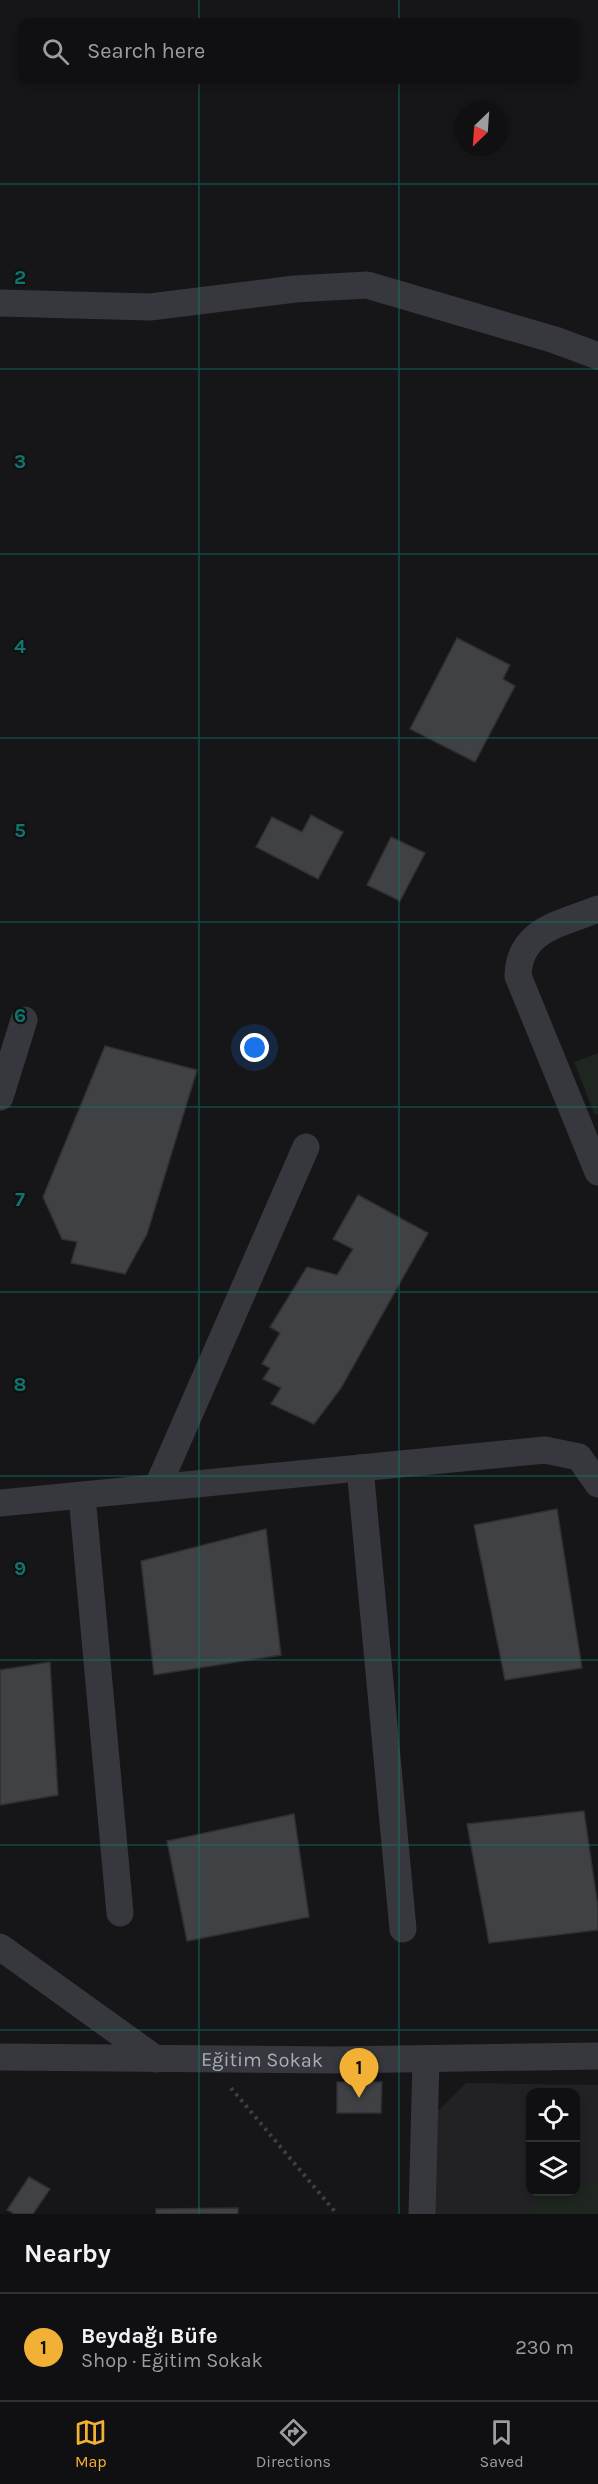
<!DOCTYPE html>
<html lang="en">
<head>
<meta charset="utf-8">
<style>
	:root { --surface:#101012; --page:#1e1e20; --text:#f1f3f6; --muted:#9c9d9f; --line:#303032; --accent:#f2b134 }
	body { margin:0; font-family:Karla,sans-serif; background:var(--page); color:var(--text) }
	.controls { position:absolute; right:18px; bottom:18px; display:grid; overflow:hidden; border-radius:12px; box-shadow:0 3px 9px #0003 }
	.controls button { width:54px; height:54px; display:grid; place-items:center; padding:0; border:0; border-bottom:2px solid var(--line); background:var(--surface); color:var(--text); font:30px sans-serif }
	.compass { position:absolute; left:454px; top:102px; width:54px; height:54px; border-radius:50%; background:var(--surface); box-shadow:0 3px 9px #0003; rotate:205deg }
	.you { position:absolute; left:255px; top:1048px; width:21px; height:21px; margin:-15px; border:4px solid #fff; border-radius:50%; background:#1a73e8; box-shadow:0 0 0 9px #1a73e833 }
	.badge { display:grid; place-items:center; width:39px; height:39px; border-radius:50%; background:var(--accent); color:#111; font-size:20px; font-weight:700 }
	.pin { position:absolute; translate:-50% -50px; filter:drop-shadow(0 2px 3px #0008) }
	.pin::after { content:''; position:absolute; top:32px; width:21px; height:18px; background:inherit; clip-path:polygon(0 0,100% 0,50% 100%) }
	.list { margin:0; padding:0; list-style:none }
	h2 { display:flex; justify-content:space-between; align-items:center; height:78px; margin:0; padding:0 24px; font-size:26px }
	h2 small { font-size:20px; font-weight:400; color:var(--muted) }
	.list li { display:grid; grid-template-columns:39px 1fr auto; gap:18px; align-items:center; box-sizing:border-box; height:108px; padding:0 24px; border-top:2px solid var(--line) }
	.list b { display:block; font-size:22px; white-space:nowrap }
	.list p { margin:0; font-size:20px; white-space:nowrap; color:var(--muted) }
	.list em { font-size:20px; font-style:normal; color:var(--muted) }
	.icon { flex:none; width:33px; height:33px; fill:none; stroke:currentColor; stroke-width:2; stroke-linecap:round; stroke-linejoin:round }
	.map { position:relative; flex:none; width:598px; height:2214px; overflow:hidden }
	.search { position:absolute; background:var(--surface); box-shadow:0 3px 9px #0003; left:18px; right:18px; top:18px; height:66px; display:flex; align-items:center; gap:15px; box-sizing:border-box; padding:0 21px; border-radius:12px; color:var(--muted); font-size:22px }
	.sheet { height:186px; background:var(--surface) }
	nav { display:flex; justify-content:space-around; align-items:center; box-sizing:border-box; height:84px; border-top:2px solid var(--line); background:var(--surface); font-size:16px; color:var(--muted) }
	nav a { display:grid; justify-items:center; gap:3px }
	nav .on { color:var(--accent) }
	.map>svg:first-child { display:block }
</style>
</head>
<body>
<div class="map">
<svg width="598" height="2214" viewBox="0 0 598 2214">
	<rect width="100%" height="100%" fill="#161618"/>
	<path fill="#222225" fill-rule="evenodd" d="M466,2083l132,2v129h-165l3,-101zM530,2092h46v100h-46z"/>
	<g fill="#1e261f">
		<polygon points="598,1053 598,1114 595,1115 574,1062"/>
		<polygon points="576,2182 598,2183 598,2214 534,2214 535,2192 576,2192"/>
	</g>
	<g fill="#404145" stroke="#303034" stroke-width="1.5">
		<polygon points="457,638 510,665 503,679 515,686 475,762 410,729"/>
		<polygon points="311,815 343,832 318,879 256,847 272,817 302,832"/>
		<polygon points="391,837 425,853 400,901 367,885"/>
		<polygon points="105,1046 197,1070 147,1234 125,1274 71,1263 77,1242 62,1239 43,1197"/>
		<polygon points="358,1195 428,1233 341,1388 314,1424 271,1404 281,1388 263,1379 270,1368 262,1364 280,1333 270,1327 307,1267 337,1275 353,1249 333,1239"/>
		<polygon points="557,1509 582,1668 505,1680 474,1525"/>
		<polygon points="266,1529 281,1655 154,1675 141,1561"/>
		<polygon points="50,1662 58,1795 0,1805 0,1670"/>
		<polygon points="584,1811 598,1907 598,1930 489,1943 467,1824"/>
		<polygon points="294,1814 309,1917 187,1941 167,1841"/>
		<polygon points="337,2082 382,2082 381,2113 337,2113"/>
		<polygon points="29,2177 50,2189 33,2214 15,2214 7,2210"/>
		<polygon points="238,2208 238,2214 156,2214 156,2209"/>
	</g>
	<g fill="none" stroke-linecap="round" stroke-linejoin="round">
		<polyline stroke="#3d3f44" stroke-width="4" stroke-dasharray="3 4.5" stroke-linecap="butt" points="231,2088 337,2214"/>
		<g stroke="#37383d" stroke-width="27">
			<polyline points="0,303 150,307 295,289 367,285 555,340 598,356"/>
			<path d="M598,909c-37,15 -79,20 -80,67l80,196"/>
			<polyline points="0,1097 24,1020"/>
			<polyline points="360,1468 403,1929"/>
			<polyline points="157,1488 306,1147"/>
			<polyline points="82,1496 120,1913"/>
			<polyline points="0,1503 545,1450 579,1457 598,1484"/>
			<polyline points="0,1947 156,2059"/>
			<path id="s1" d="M0,2057l336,3 262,-4"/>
			<polyline points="422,2214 426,2059"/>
		</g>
	</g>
	<path fill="none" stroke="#0f766e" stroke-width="1.5" stroke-opacity="0.55" d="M199,0v22M399,0v22M199,80v2134M399,80v2134M0,184h598M0,369h598M0,554h598M0,738h598M0,922h598M0,1107h598M0,1292h598M0,1476h598M0,1660h598M0,1845h598M0,2030h598"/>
	<g text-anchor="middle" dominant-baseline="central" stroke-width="4.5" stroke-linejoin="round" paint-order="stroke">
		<g font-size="20" fill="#a8adb8" stroke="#111113">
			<text stroke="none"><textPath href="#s1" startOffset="262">Eğitim Sokak</textPath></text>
		</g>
	</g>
	<g font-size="20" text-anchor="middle" font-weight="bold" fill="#0f766e" stroke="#111113" stroke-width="4.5" stroke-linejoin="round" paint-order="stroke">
		<text x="20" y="284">2</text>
		<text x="20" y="468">3</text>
		<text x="20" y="653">4</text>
		<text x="20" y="837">5</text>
		<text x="20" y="1022">6</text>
		<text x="20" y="1206">7</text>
		<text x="20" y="1391">8</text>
		<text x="20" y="1575">9</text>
	</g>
</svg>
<div class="controls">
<button><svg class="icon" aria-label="locate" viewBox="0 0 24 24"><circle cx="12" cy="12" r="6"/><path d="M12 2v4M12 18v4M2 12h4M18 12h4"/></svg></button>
<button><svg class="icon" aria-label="layers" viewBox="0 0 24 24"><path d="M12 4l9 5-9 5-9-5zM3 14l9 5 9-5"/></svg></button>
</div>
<svg class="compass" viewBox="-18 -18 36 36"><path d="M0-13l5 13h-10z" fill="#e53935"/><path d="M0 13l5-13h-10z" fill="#9c9d9f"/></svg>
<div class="you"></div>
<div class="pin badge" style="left:359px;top:2098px">1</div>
<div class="search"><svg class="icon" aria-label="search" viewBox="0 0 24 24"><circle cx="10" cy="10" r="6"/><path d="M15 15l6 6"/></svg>Search here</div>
</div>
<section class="sheet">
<h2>Nearby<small></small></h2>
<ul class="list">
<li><span class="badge">1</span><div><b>Beydağı Büfe</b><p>Shop · Eğitim Sokak</p></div><em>230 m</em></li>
</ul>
</section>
<nav>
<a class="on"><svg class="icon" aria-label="map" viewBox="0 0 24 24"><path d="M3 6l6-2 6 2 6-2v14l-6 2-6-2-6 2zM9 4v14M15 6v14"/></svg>Map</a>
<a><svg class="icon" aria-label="directions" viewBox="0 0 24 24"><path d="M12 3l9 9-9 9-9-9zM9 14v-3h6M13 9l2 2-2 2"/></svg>Directions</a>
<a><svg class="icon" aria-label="saved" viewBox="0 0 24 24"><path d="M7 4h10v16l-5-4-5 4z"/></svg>Saved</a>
</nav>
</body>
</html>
